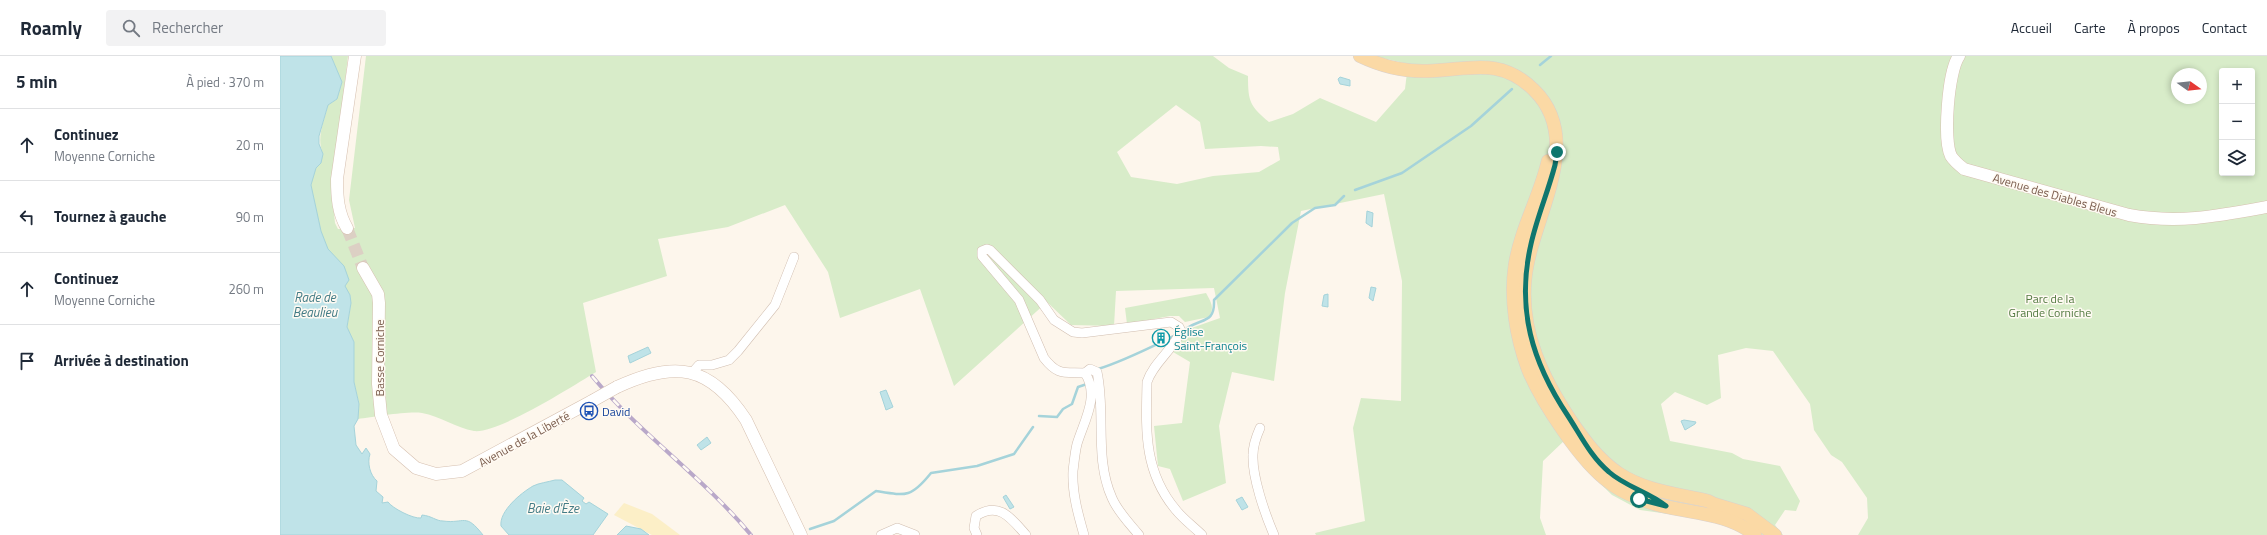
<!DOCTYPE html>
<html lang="fr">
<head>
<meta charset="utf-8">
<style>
	:root { --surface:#fff; --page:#f2f2f3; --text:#1f2937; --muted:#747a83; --line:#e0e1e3 }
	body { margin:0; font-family:"Titillium Web",sans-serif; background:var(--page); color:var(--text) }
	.controls { position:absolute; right:12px; top:12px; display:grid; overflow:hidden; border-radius:4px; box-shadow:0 2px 6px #0003 }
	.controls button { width:36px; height:36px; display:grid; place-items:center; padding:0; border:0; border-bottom:1px solid var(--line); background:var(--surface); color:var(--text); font:20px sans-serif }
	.compass { position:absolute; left:1891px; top:12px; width:36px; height:36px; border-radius:50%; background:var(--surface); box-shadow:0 2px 6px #0003; rotate:105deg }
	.stop { position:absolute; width:12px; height:12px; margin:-9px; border:3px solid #0f766e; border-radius:50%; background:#fff }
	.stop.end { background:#0f766e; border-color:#fff; box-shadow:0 1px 4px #0008 }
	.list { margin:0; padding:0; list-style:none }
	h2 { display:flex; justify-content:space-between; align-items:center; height:52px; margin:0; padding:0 16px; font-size:17px }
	h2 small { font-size:13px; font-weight:400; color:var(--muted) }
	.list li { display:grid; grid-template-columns:26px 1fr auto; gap:12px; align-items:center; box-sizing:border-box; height:72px; padding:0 16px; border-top:1px solid var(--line) }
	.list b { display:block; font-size:15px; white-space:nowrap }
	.list p { margin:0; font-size:13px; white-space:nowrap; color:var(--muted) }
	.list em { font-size:13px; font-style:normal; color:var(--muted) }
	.icon { flex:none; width:22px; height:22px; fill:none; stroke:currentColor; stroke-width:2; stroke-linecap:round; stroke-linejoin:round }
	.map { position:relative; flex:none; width:1987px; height:479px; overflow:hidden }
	header { display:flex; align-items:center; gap:24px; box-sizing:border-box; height:56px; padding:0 20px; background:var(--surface); border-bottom:1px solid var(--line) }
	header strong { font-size:19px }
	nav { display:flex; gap:22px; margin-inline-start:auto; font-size:14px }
	.search { width:280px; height:36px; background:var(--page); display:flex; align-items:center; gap:10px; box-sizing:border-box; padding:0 14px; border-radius:4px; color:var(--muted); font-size:15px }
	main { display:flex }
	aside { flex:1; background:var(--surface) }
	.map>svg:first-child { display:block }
</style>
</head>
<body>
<header>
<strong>Roamly</strong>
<div class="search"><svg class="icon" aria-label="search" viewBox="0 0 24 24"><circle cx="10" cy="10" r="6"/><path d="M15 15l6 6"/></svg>Rechercher</div>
<nav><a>Accueil</a><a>Carte</a><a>À propos</a><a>Contact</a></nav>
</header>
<main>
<aside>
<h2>5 min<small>À pied · 370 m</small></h2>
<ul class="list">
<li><svg class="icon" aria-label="ahead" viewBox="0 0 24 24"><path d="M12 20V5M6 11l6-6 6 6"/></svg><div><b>Continuez</b><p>Moyenne Corniche</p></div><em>20 m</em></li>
<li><svg class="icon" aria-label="left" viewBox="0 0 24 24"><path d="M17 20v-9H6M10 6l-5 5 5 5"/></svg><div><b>Tournez à gauche</b></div><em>90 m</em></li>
<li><svg class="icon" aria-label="ahead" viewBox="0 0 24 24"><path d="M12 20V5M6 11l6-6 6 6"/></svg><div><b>Continuez</b><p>Moyenne Corniche</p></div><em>260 m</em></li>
<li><svg class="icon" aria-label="arrive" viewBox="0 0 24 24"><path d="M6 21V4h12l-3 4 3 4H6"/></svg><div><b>Arrivée à destination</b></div></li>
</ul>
</aside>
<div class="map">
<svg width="1987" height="479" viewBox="0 0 1987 479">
	<rect width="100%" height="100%" fill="#fdf6ec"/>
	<g fill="#d8ecc9" fill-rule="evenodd">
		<path d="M51,0h17l-16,137 3,30 3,6 17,-1 -6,-28 17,-144h847l16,12 19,8c0,26 2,30 21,46l24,-8 27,-16 56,24 29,-33 3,-25 -34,-8h893v479h-409l10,-17 -1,-20 -25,-36 -11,-7 -17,-25 -4,-26 -37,-53 -27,-3 -28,7 3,43 -14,7 -32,-13 -14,12 9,37 62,12 11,6 37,7 20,35 -4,10 -11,-1 -10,15 8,10h-39l-15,-11 -18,-4 -71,-10 -28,-15 -28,-27 -19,-28 -22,21 -3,57 6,17h-230l-1,-2 50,-12 -12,-93 8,-30 40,3 1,-120 -18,-87 -83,17 -16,82 -11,88 -42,-9 -13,54 7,57 -43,18 -13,-32 -12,-3 -4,-40 28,-3 8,-61 -17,-10 13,-22 34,-12 -6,-30 -98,3 -2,35 -43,-1 -24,-23 -93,84 -34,-97 -80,29 -12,-46 -43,-67 -57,22 -70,12 9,37 -84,27 13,69c-23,14 -98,62 -122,59 -18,-3 -34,-15 -52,-18 -15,-2 -48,4 -64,6l1,-16 -5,-21v-40l-7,-15 4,-24 -1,-8 -5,-7c4,-29 -7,-19 -17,-39 -7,-13 -16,-49 -17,-63 0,-10 8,-23 12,-32 -7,-17 1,-31 5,-49l9,-6 5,-17zM1942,15h30v102h-30zM1897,18h24v24h-24zM896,49l24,17 5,27 56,-3 17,1 2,13 -21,12 -46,4 -36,8 -46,-7 -14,-25z"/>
		<path d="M926,237c5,9 9,15 3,24l-24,5 -6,-6h-9l-43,8 -2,-16z"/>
	</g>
	<polygon fill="#fcefc7" points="344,447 372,458 400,479 372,479 334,459"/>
	<g fill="#bfe3e8" stroke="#a5d3da">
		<path d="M0,0h51l11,26 -5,17 -9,6 -9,31v8l4,10 -2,9 -5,5 -5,17 10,46 7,18 16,17 5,14 -4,6 5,9 1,8 -4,24 7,15v40l5,22 -1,15 -4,7 2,19 6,9 4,-6 4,6c-3,9 0,21 7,27l-1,10 7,6 -1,6 6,-1c4,6 25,17 33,16l1,-3c10,1 14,6 21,6 22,3 22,-9 40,14h-203z"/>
		<polygon points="1060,21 1070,24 1070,30 1060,28 1058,23"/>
		<polygon points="1087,155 1093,157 1092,171 1086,167"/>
		<polygon points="1091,231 1096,232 1093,245 1089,242"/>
		<polygon points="1048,238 1048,251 1042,250 1044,239"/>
		<polygon points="368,291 371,297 350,307 348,300"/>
		<polygon points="606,334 613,351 606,354 600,336"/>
		<polygon points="1404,364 1416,366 1415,368 1405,374 1401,365"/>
		<polygon points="427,381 431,387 421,394 417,389"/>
		<path d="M275,424h7l22,18 -2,3 4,3 3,-2 19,12 -15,21h-84l-8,-9c-2,-15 20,-33 32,-40 6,-3 15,-4 22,-6z"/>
		<polygon points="726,439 734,451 730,453 723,441"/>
		<polygon points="962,441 968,451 962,454 956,444"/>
		<polygon points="346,470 361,473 369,479 337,479"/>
	</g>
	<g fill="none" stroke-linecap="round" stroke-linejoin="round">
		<g stroke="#a5d3da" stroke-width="2.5">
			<polyline points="1260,9 1271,0"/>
			<polyline points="1075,134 1122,117 1191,70 1232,33"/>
			<path d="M907,272c16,-10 28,-5 27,-28l78,-77 23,-15 20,-3 9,-9"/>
			<path d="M818,313c26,-8 51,-21 76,-33"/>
			<polyline points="759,360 777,361 783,353 792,348 798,331 807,328"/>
			<path d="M530,473l24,-8 42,-30c30,5 35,7 55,-18l46,-7 37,-12 19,-27"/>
		</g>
		<polyline stroke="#dcd0c4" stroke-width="12" stroke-dasharray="12 6" stroke-linecap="butt" points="67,172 83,212"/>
		<defs>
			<g id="minor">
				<polyline points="412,317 419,309 432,309 449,304 458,295 495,249 514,201"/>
				<path d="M805,317c-21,-1 -27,3 -41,-15l-25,-58 -37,-44v-5l5,-2 3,1 50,50 14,20 19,12 9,1 89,-11 8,5 2,4c-8,19 -28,32 -34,51 -1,47 -4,89 29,128 7,9 18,17 26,25"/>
				<path d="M980,372c-4,9 -7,17 -7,27 -1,22 12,59 21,80"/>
				<polyline points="601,479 617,472 635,479"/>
				<path d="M697,479l-3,-7 2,-12c23,-15 35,2 50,19"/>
				<path d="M804,479c-6,-21 -12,-42 -11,-64 1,-8 2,-19 4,-27 7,-23 23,-48 8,-71l5,-4 7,3c9,41 -3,86 15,126 6,14 18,26 27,37"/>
			</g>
			<g id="secondary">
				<path d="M1679,0c-11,15 -16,84 -8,100 3,5 8,9 13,13l165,46c49,9 89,1 138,-8"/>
				<path d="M67,172c-9,-15 -10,-31 -10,-49l18,-123"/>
				<polyline points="83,212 98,238 99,247 98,328 101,359 114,393 136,412 156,418 182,415 312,345"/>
				<path d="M337,331c58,-27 93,-22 129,33l55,115"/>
			</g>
			<g id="primary">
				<path d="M1080,0c21,10 45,16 68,15 41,-1 72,-15 106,19 53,52 -4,130 -9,190 -5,52 18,99 46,141 13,19 27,38 47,52 27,18 59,21 90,28l6,3 33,10 28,21"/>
				<path d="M1268,105c-8,35 -27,67 -33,104 -5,34 1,72 13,104 13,32 53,93 81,113 8,7 19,12 29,16 38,17 84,10 117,37"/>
			</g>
		</defs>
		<use href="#minor" stroke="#d1beb0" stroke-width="10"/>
		<use href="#secondary" stroke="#d6c0b0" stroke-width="13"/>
		<use href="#primary" stroke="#dad1cd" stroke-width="14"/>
		<use href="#minor" stroke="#fff" stroke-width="9"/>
		<use href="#secondary" stroke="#fff" stroke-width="12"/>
		<use href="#primary" stroke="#fbd9a5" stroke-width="13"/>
		<defs>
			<path id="rail" d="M312,320c48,58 111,101 159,159"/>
		</defs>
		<use href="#rail" stroke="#b9a8c9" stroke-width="4"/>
		<use href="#rail" stroke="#fffaf3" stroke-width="2.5" stroke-dasharray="8" stroke-linecap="butt"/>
		<defs>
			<polyline id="secondary-bridge" points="312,345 337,331"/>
		</defs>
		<use href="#secondary-bridge" stroke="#d6c0b0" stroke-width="13" stroke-linecap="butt"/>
		<use href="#secondary-bridge" stroke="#fff" stroke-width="12"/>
	</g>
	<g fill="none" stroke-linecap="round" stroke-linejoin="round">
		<path stroke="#0f766e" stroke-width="5" d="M1277,96l-2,13c-7,27 -18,52 -24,79 -15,65 1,118 37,172 13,20 23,41 41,56 17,15 40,20 57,34l-27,-7"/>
	</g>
	<defs>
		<symbol id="building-ring" viewBox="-11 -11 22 22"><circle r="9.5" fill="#fffaf3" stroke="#0f9aa8" stroke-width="1.5"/><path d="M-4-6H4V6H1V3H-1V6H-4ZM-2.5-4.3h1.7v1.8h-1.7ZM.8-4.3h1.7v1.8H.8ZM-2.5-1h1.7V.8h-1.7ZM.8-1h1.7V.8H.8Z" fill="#0f9aa8"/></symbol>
		<symbol id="bus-ring" viewBox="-11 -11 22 22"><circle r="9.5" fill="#fffaf3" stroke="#1a4fb4" stroke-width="1.5"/><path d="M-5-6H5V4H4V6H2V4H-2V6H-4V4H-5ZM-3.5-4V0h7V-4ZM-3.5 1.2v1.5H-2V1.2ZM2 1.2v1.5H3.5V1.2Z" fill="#1a4fb4"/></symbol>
	</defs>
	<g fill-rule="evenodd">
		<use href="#building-ring" x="871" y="272" width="20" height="20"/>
		<use href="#bus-ring" x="299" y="345" width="20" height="20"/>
	</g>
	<g text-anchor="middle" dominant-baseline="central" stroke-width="3" stroke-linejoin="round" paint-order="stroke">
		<g font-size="12" fill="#7a5c4d" stroke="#fffaf3">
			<text transform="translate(1775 139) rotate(16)">Avenue des Diables Bleus</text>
			<text transform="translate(99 302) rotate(-90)">Basse Corniche</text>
			<text transform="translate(244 383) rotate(-29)">Avenue de la Liberté</text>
		</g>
		<g font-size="12" fill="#537a41" stroke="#fffaf3">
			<text x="1770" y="242">Parc de la<tspan x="1770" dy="14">Grande Corniche</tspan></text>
		</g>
		<g font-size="12" fill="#0d838f" stroke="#fffaf3" text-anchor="start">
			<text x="894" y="275">Église<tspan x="894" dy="14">Saint-François</tspan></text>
		</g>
		<g font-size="12" fill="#164399" stroke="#fffaf3" text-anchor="start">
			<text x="322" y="355">David</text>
		</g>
		<g font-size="13" font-style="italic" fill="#437c86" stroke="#fffaf3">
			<text x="35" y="241">Rade de<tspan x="35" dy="15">Beaulieu</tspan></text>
			<text x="273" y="452">Baie d'Èze</text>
		</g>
	</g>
</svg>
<div class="controls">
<button>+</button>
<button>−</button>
<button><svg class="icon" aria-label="layers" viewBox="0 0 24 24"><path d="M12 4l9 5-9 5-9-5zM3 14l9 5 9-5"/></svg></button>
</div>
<svg class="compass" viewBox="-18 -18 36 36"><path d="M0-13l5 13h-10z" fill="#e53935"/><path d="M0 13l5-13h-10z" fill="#747a83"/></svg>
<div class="stop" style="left:1359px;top:443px"></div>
<div class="stop end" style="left:1277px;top:96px"></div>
</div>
</main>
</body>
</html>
